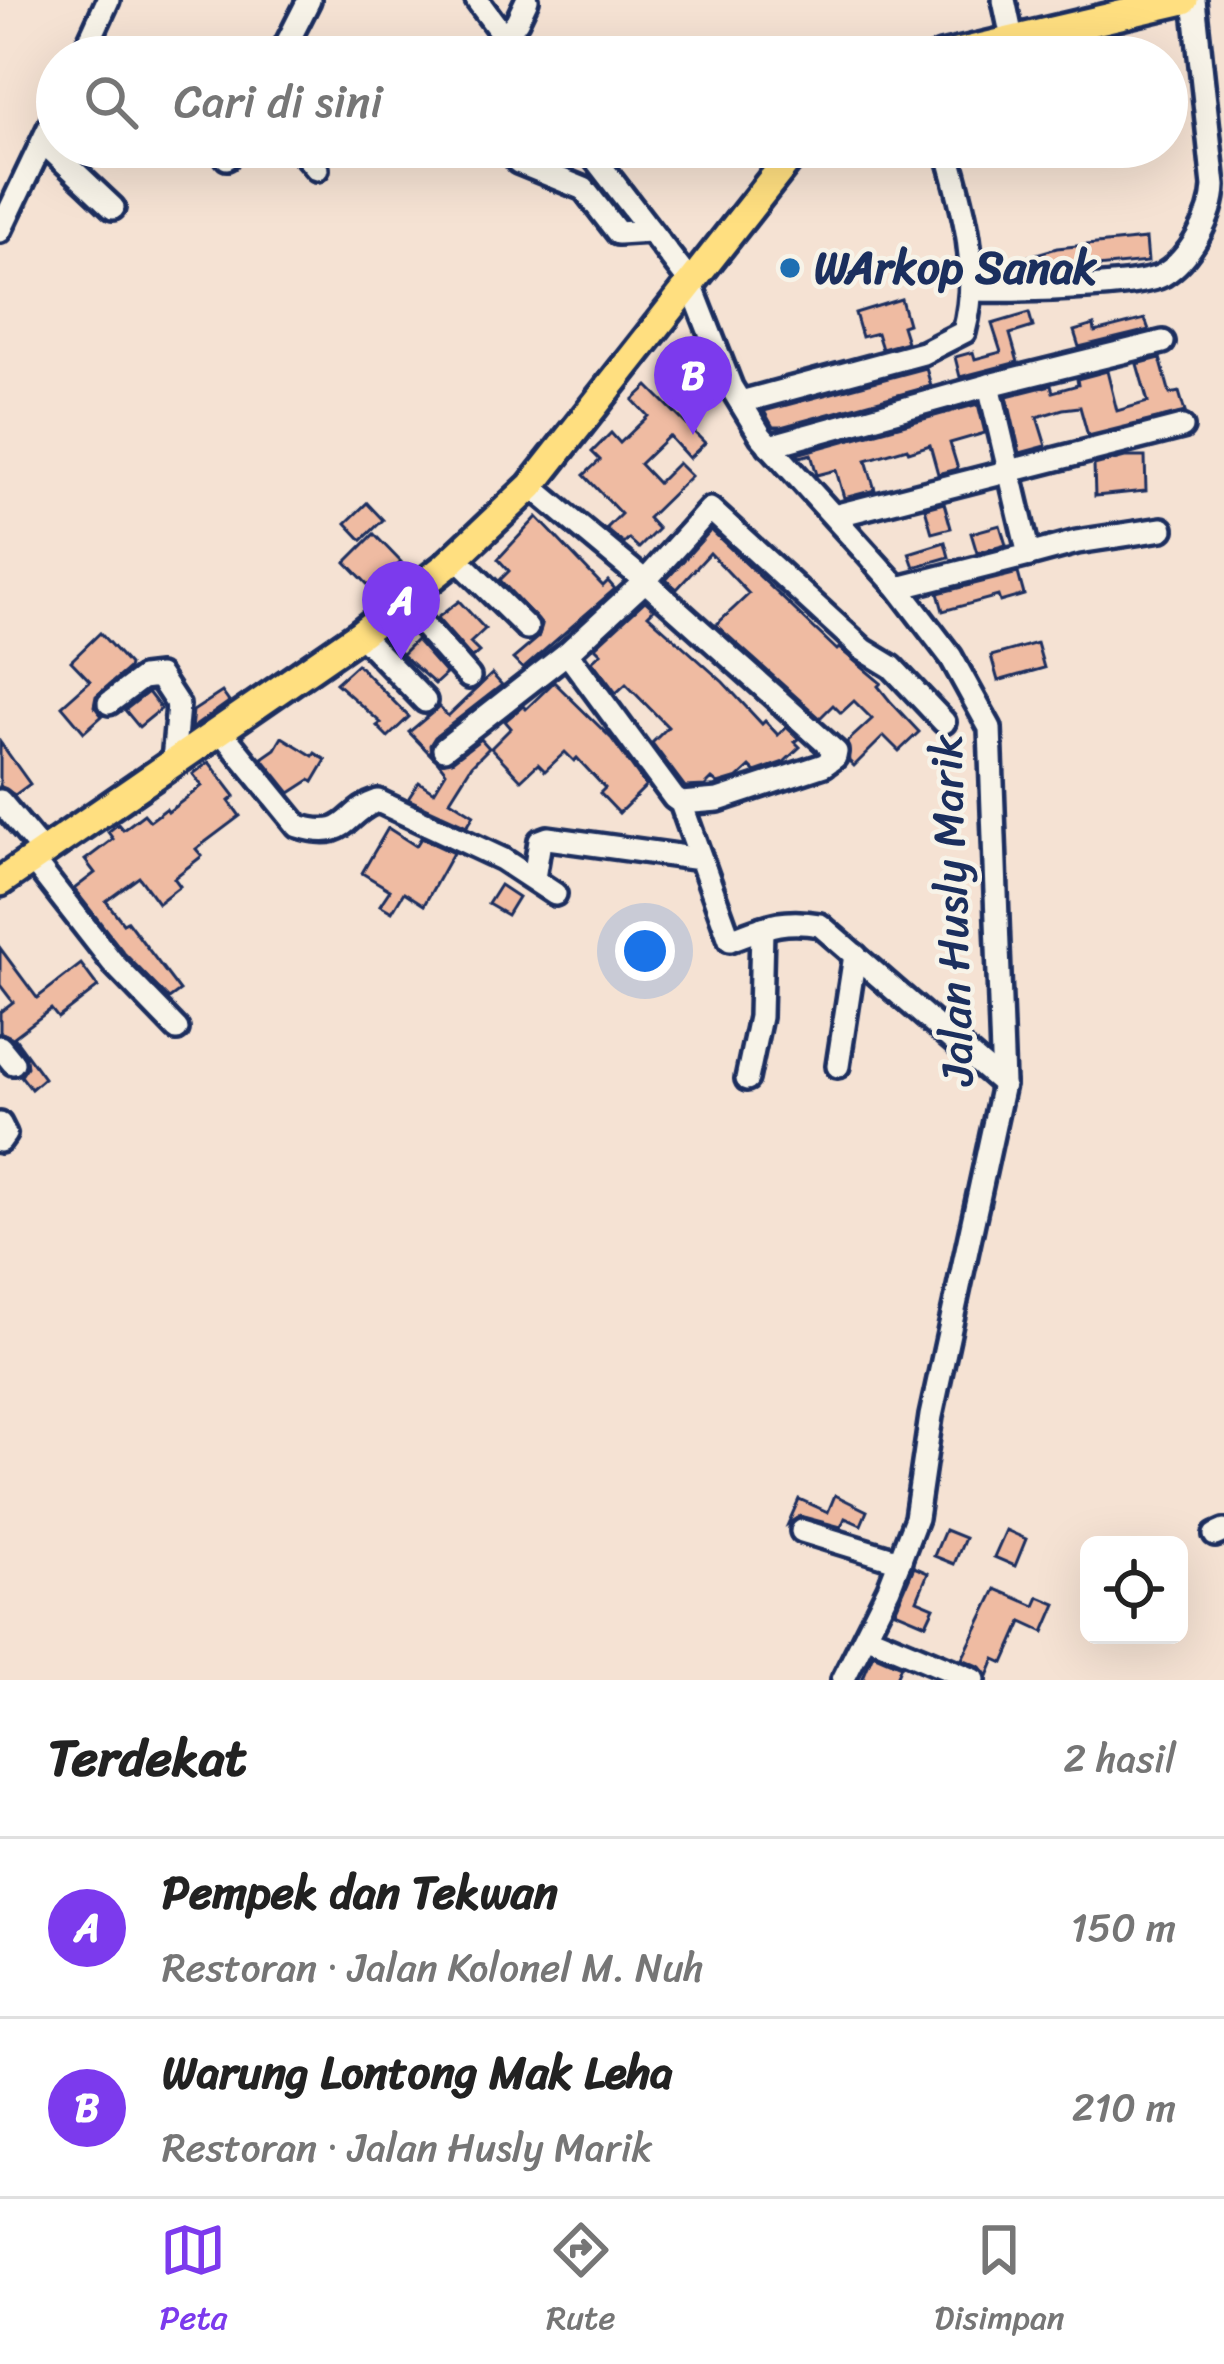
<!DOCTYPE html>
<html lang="id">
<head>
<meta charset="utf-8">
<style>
	:root { --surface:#fff; --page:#f6f6f6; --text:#222; --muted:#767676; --line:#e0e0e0; --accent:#7c3aed }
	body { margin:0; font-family:Sriracha,sans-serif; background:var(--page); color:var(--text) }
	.controls { position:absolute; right:36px; bottom:36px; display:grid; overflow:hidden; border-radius:18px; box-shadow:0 12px 48px #0002 }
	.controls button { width:108px; height:108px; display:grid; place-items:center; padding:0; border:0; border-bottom:3px solid var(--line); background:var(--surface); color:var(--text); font:60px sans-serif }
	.you { position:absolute; left:645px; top:951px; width:42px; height:42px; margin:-30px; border:9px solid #fff; border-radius:50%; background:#1a73e8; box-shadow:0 0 0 18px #1a73e833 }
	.badge { display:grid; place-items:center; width:78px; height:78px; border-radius:50%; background:var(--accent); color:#fff; font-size:39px; font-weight:700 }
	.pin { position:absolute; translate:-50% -99px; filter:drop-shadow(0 3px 6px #0008) }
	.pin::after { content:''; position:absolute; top:63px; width:42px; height:36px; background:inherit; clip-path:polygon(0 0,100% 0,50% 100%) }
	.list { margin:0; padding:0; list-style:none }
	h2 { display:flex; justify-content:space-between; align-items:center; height:156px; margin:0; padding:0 48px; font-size:51px }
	h2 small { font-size:39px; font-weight:400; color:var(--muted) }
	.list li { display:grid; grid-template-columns:78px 1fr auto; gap:36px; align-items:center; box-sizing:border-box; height:180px; padding:0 48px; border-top:3px solid var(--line) }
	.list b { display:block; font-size:45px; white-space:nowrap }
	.list p { margin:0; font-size:39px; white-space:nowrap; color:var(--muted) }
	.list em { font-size:39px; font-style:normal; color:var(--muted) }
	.icon { flex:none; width:66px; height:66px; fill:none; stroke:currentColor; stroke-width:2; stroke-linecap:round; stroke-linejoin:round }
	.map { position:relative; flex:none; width:1224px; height:1680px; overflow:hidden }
	.search { position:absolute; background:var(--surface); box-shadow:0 12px 48px #0002; left:36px; right:36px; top:36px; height:132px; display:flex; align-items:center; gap:30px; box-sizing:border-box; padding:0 42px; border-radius:66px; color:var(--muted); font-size:45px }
	.sheet { height:516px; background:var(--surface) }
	nav { display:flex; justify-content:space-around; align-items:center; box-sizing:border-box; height:168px; border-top:3px solid var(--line); background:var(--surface); font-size:33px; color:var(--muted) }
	nav a { display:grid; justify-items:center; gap:6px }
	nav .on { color:var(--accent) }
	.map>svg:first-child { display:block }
</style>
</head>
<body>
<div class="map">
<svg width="1224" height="1680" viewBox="0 0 1224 1680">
	<rect width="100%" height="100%" fill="#f5e2d3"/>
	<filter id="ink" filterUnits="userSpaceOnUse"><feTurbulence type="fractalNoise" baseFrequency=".00833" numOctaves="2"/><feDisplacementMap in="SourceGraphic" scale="24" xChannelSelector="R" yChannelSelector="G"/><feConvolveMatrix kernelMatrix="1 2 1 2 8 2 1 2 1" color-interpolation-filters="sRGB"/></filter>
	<g filter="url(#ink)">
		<g fill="#efbba2" stroke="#1b2f5e" stroke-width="3">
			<polygon points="1146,239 1148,262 1014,275 1005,275 1002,264 1057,248"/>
			<polygon points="901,299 908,324 902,326 907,342 882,349 877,333 862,337 855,313"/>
			<polygon points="1029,313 1033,327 1010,334 1018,362 960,377 955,357 973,352 975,359 1001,352 992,324"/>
			<polygon points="1145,319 1149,330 1079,347 1074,331 1094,325 1095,332"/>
			<polygon points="1160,358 1170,394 1179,392 1185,412 1088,436 1080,407 1063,409 1037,417 1046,446 1020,453 1007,396 1051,385 1053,392 1078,385 1077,379 1107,371 1117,411 1148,402 1137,364"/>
			<polygon points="926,368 931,386 781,427 773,427 764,411"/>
			<polygon points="648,386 705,443 689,458 669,436 640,464 658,483 678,463 691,476 648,518 658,529 639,548 629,539 624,544 606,529 621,514 584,475 600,460 592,452 611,433 620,443 648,416 633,400"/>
			<polygon points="978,404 985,433 950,443 958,469 938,474 930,445 909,452 907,448 866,460 875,490 844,498 836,470 817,475 811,454 800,457 797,454"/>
			<polygon points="1125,457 1145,457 1146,491 1095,496 1094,465"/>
			<polygon points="367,503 383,520 362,540 346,523"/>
			<polygon points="944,503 951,528 932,533 925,508"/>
			<polygon points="537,517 603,586 608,581 615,589 523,669 513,659 538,638 542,625 500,580 509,571 498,559"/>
			<polygon points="1000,525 1006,545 977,553 971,533"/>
			<polygon points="711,530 837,650 839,648 881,683 878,686 890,701 919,732 899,751 884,736 854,766 849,761 847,742 872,719 854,701 841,713 833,705 820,718 716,625 749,594 710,553 677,589 666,580"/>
			<polygon points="374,534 401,562 373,590 346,562"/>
			<polygon points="945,542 949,557 914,567 909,553"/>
			<polygon points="1018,573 1024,595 1000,602 998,596 943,611 938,593"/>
			<polygon points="459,601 485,629 470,643 479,652 472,658 437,618"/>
			<polygon points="645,601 654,609 648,615 723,682 762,724 765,721 778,735 786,727 799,739 795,742 800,747 784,762 755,772 750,767 738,778 718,784 712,779 705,786 685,787 652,743 668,727 626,684 616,693 592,661 601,653 595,647"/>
			<polygon points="100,633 129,665 128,669 96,696 94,706 102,716 84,732 62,706 90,681 71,661"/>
			<polygon points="416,640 446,674 435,684 396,650 402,654"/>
			<polygon points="1037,643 1044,668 998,681 991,656"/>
			<polygon points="357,664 409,717 388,737 377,726 381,723 336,683"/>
			<polygon points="492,674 502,685 435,737 430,745 431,755 409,732 439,707 448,716"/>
			<polygon points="554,682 612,739 646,786 619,813 600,793 605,788 577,758 574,761 565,752 545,771 538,764 521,780 491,748 511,728 505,721 523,706 526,709"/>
			<polygon points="148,692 161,709 139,727 125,710"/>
			<polygon points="222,692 229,702 191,729 193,711"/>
			<polygon points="282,737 313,756 315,753 326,760 313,782 310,780 290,793 262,758 275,749"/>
			<polygon points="481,739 489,748 472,765 450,800 474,815 467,826 408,799 419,782 434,792 446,772 438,762 452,761"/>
			<polygon points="0,742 30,784 15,795 0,786"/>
			<polygon points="209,762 235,796 229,801 240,816 196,849 202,856 174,878 180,886 158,903 139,877 106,901 123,923 127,921 180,991 169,999 124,953 74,889 95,873 85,860 113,839 108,832 118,824 123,830 144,814 150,821 166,809 168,812 202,786 193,774"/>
			<polygon points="388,828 416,846 421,838 453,853 424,905 404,892 392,912 380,905 390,890 362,873"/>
			<polygon points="500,885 518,897 507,915 488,904"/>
			<polygon points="0,948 37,998 81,964 98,987 58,1018 51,1009 14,1037 44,1078 31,1089 21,1076 27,1067 25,1055 11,1037 0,1032 0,1012 13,1002 0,985"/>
			<polygon points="835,1495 867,1511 861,1525 845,1518 841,1527 800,1516 788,1524 799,1499 828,1512"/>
			<polygon points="945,1530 965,1538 954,1564 934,1556"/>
			<polygon points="1006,1530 1026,1539 1015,1566 994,1557"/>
			<polygon points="914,1567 928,1573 917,1600 934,1607 926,1624 895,1611"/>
			<polygon points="996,1589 1035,1606 1039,1597 1056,1604 1044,1632 1022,1622 1004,1663 995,1659 988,1676 981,1667 962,1659"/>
			<polygon points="873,1654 901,1666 895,1680 862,1680"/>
		</g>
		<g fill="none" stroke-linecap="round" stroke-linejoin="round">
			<defs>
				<g id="minor">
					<polyline points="477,0 519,57"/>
					<polyline points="1004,0 1012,38"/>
					<polyline points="504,37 517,21 527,0"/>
					<polyline points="82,57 108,0"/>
					<polyline points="280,57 309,0"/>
					<polyline points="43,142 113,208"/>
					<polyline points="298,147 317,169"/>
					<polyline points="586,147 690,282 731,387 761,436 898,588 951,657 990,728 1003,1084 931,1416 916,1518 889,1588 843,1680"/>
					<polyline points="227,158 233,147"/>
					<polyline points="518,162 584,189 618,233 650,231"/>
					<polyline points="0,231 57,111"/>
					<path d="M974,290c33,1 164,-1 189,-15 27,-16 50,-59 51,-89l-20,-186"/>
					<path d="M741,402l182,-49 41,-21c17,-63 0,-123 -18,-185"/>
					<polyline points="769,446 989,385 1163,342"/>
					<polyline points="531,486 645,581 836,752 835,757 824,765 718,800 681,803"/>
					<polyline points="834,516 1182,427"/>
					<polyline points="1029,555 1077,542 1162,529"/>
					<polyline points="455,557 527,628"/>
					<polyline points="898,588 1029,555 989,385"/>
					<polyline points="403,603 469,677"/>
					<polyline points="360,634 425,701"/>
					<path d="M567,653l107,145 7,5 49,137c35,-13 52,-22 90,-15l183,159"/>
					<polyline points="109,703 142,678 159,676 178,705 173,761"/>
					<path d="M219,729l79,97c52,16 45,-14 80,-25l124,58 53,35"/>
					<polyline points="444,749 567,653 645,581 710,509 864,650 892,667 944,722"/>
					<polyline points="0,801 42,851"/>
					<polyline points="31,858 113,963 177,1029"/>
					<polyline points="534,878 540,841 548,838 700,859"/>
					<polyline points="0,1047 13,1063"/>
					<polyline points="838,1066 855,955"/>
					<polyline points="747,1079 760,1017 762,928"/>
					<polyline points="0,1124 5,1134 0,1141"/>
					<polyline points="802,1531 900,1561"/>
					<polyline points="1215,1535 1224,1531"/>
					<polyline points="866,1635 974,1680"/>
				</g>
				<g id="major">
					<polyline points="941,57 1184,0"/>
					<polyline points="0,882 360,634 445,567 531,486 798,147"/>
				</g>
			</defs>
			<use href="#minor" stroke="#1b2f5e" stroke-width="30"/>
			<use href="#major" stroke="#1b2f5e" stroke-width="36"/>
			<use href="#minor" stroke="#f7f3e8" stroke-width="21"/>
			<use href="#major" stroke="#ffdf80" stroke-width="27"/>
		</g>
	</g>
	<circle fill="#1f6fb2" stroke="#f7f3e8" stroke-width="4.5" cx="790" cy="268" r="12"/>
	<g text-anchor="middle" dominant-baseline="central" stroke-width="9" stroke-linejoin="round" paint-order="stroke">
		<g font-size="45" font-weight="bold" fill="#1b2f5e" stroke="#f7f3e8" text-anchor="start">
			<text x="814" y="268">WArkop Sanak</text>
		</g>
		<g font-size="45" fill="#1b2f5e" stroke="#f7f3e8">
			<text transform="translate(952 910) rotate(-92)">Jalan Husly Marik</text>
		</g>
	</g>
</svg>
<div class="controls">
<button><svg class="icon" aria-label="locate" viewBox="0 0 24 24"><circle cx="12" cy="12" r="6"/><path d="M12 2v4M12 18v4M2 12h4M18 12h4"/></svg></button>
</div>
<div class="you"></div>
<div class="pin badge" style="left:401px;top:660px">A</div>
<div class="pin badge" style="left:693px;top:435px">B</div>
<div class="search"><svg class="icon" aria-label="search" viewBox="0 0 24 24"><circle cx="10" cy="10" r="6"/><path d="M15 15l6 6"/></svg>Cari di sini</div>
</div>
<section class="sheet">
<h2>Terdekat<small>2 hasil</small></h2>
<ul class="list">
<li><span class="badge">A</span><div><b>Pempek dan Tekwan</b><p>Restoran · Jalan Kolonel M. Nuh</p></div><em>150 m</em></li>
<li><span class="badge">B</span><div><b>Warung Lontong Mak Leha</b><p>Restoran · Jalan Husly Marik</p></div><em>210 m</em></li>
</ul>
</section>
<nav>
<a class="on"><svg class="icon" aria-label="map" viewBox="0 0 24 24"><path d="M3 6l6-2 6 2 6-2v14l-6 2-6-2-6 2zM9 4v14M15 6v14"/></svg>Peta</a>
<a><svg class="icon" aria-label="directions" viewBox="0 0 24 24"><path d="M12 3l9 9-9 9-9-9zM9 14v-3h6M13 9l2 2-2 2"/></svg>Rute</a>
<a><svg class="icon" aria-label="saved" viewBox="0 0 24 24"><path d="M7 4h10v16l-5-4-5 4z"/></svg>Disimpan</a>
</nav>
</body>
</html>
